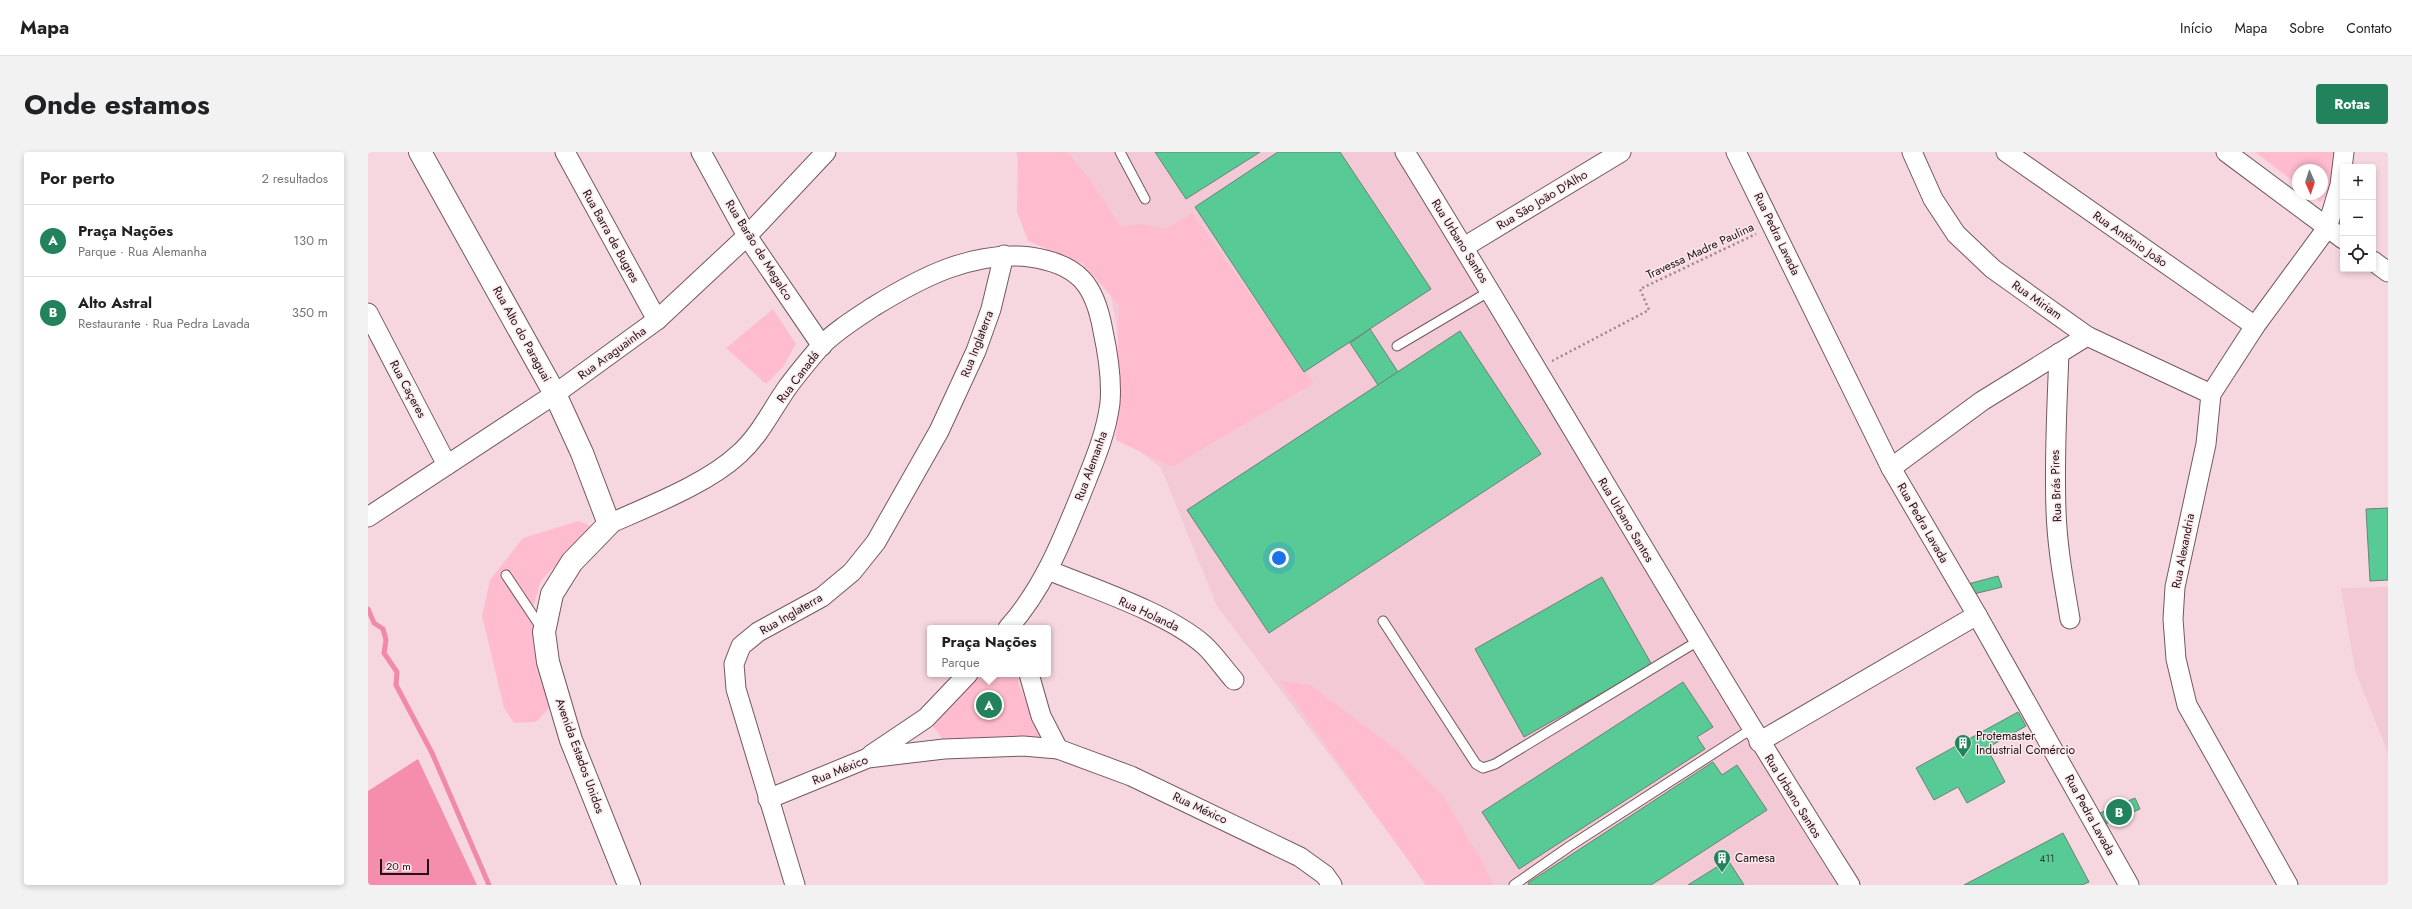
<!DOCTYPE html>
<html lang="pt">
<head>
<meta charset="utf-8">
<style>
	:root { --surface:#fff; --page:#f2f2f2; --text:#202124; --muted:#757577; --line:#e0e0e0; --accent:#21825b }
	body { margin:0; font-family:Jost,sans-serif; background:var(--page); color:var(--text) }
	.controls { position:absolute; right:12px; top:12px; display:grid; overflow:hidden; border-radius:4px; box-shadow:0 2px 6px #0003 }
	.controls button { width:36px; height:36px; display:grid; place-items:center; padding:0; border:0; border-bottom:1px solid var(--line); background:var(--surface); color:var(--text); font:20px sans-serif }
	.compass { position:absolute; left:1924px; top:12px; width:36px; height:36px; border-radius:50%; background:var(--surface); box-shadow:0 2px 6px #0003; rotate:177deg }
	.scale { position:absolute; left:12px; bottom:10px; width:49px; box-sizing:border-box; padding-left:4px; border:2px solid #1d1215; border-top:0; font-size:11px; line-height:14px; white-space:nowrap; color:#1d1215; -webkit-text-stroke:3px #fce8ed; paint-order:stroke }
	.you { position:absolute; left:911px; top:406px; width:14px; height:14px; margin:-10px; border:3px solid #fff; border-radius:50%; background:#1a73e8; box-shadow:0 0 0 6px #1a73e833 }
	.badge { display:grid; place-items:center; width:26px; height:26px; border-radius:50%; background:var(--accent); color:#fff; font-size:13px; font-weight:700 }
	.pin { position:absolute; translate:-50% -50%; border:2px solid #fff; box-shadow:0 1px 4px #0006 }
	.popup { position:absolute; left:559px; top:473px; width:124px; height:52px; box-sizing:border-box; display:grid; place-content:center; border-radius:4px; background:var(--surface); filter:drop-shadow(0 1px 3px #0005); font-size:13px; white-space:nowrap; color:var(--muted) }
	.popup b { font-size:15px; color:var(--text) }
	.popup::after { content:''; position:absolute; left:50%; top:100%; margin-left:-8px; border:8px solid transparent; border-top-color:var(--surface) }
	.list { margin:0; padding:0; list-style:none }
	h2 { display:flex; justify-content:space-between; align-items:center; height:52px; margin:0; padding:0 16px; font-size:17px }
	h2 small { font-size:13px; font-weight:400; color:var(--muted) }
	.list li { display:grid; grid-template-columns:26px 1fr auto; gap:12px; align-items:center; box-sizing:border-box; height:72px; padding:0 16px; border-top:1px solid var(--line) }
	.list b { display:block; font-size:15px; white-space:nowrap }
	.list p { margin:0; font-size:13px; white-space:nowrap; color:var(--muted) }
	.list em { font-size:13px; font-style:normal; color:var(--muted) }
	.icon { flex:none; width:22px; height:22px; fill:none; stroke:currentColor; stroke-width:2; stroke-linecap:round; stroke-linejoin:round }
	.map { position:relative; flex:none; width:2020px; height:733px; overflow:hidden; border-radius:4px }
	header { display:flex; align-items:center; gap:24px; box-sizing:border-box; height:56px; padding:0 20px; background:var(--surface); border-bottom:1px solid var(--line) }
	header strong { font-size:19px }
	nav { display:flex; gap:22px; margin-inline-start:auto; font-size:14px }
	.intro { display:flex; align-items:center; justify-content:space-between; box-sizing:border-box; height:96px; padding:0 24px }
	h1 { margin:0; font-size:28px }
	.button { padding:10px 18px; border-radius:4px; background:var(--accent); color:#fff; font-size:14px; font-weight:700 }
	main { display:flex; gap:24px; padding:0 24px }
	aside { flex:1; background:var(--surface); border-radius:4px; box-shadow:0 2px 6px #0003 }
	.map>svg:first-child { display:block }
</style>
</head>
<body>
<header>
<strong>Mapa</strong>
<nav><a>Início</a><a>Mapa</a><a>Sobre</a><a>Contato</a></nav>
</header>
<div class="intro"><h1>Onde estamos</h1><a class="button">Rotas</a></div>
<main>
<aside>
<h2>Por perto<small>2 resultados</small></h2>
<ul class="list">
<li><span class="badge">A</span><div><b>Praça Nações</b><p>Parque · Rua Alemanha</p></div><em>130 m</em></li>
<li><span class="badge">B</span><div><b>Alto Astral</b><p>Restaurante · Rua Pedra Lavada</p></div><em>350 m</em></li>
</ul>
</aside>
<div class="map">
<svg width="2020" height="733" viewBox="0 0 2020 733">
	<rect width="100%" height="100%" fill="#f7d7df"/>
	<g fill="#f2c9d4">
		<polygon points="648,0 1036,0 1480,733 1057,733 1038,704 849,454 793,316 751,283 759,239 741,131 664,71"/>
		<polygon points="2020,435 2020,601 1987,518 1973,436"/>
	</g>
	<g fill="#ffbcce">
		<polygon points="650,0 699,0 722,27 753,75 773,72 798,77 824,61 946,231 804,315 748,288 751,153 715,112 660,89 649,59"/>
		<polygon points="1887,0 1971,0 1965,37 1952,50 1942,42 1954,42 1954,18 1930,18 1930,33"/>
		<polygon points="405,157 428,192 415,215 398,232 358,196"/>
		<polygon points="210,369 230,377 200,400 173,429 165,455 182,555 168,570 146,571 136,556 114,464 122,428 155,386"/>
		<polygon points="610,522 649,522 651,533 674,589 575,588 565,574"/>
		<polygon points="912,529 942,533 1030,599 1076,645 1115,711 1125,733 1058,733"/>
	</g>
	<polygon fill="#f58ead" points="50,607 109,733 0,733 0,639"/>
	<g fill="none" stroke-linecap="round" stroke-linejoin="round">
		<polyline stroke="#f18aaa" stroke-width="5" points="0,457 6,471 15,477 18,488 16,501 29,520 28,533 64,601 121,733"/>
	</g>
	<g fill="#57ca96" stroke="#688374">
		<polygon points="787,0 892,0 818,47"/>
		<polygon points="910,0 972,0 1063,137 936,220 827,55"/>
		<polygon points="1002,177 1030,220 1010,233 982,191"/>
		<polygon points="1092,179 1173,302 901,481 819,358"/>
		<polygon points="2020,356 2020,428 2002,429 1998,357"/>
		<polygon points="1630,424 1634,435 1606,442 1600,432"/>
		<polygon points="1234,425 1284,513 1156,585 1107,497"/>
		<polygon points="1315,530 1345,575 1329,585 1337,597 1151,717 1114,660"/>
		<polygon points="1650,560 1658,574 1619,596 1637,630 1599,651 1590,635 1566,648 1548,616"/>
		<polygon points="1345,610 1354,623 1369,613 1399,658 1283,733 1161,733 1160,731"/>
		<polygon points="1767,646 1772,657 1737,672 1732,661"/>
		<polygon points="1695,681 1721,730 1714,733 1596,733"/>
		<polygon points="1360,708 1376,733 1320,733"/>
	</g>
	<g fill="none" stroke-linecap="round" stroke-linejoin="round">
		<defs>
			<g id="lane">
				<polyline points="752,0 777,47"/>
				<polyline points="1029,194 1122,139"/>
				<polyline points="138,423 174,477"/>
				<polyline points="1015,469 1108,612 1115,616 1127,612 1330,489"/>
				<polyline points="1146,733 1202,694 1385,576"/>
			</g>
			<g id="street">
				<polyline points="197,0 289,168"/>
				<polyline points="333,0 379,84 454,194"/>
				<path d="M1037,0c150,243 292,492 445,733"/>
				<polyline points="1368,0 1523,316 1609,463 1761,733"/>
				<polyline points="1544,0 1565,47 1588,82 1625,117 1719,184 1843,242"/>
				<polyline points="1638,0 1887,174"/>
				<polyline points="1858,0 1975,87"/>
				<polyline points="1096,95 1253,0"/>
				<polyline points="2005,109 2020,120"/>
				<polyline points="0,161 79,313"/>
				<path d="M1691,201c-2,52 -5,105 -3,157 1,37 8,73 14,109"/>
				<polyline points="1523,316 1614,249 1719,184"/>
				<polyline points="0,365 187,242 289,168 379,84 458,0"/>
				<path d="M241,372c40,-18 98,-40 130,-70 21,-19 32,-43 48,-66 10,-14 22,-28 33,-41 15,-16 35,-28 53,-40 47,-29 100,-57 157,-50 49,7 65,28 73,74 5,23 9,48 7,72 -4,32 -17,61 -29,91 -19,47 -38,95 -73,134"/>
				<path d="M680,418c46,19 120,43 156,75 11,10 20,24 30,35"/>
				<polyline points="661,522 673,564 690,597"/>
				<polyline points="1391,590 1609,463"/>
				<polyline points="503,603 558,566 600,522"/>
				<polyline points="400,647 500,606 576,597 655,594 690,597 763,624 932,705 957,723 964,733"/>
				<polyline points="427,733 368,537 366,512 373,494 390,480 454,445 484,420 508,390 571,279 608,199 623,157 636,103"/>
				<polyline points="1920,733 1819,553 1808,507 1805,467 1807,435 1838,292 1843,242 1887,174 1959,76 1972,33 1976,0"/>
			</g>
			<polyline id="secondary" points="52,0 187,242 214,301 241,372 204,410 184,442 176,480 180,510 203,588 261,733"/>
		</defs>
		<use href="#lane" stroke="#73585f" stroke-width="11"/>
		<use href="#street" stroke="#73585f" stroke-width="21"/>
		<use href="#secondary" stroke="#73585f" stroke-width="24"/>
		<polyline stroke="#9d858b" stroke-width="2.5" stroke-dasharray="2 3" stroke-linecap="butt" points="1184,209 1281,158 1272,137 1388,82"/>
		<use href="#lane" stroke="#fff" stroke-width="9"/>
		<use href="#street" stroke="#fff" stroke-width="19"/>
		<use href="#secondary" stroke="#fff" stroke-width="22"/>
	</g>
	<defs>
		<symbol id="building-pin" viewBox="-11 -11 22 30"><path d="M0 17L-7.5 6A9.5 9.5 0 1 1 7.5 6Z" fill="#21825b" stroke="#fce8ed"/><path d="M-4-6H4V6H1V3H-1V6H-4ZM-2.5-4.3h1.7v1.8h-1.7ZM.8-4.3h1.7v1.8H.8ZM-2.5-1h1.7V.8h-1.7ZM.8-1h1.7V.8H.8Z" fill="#fff"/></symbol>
	</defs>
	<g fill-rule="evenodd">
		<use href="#building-pin" x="1585" y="581" width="20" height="27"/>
		<use href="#building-pin" x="1344" y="696" width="20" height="27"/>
	</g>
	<g text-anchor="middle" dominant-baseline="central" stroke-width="3" stroke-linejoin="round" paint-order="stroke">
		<g font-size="10" fill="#2c4035">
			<text x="1679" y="706">411</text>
		</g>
		<g font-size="12" fill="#1d1215" stroke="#fce8ed">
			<text transform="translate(1174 48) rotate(-31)">Rua São João D'Alho</text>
			<text transform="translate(1409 82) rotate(64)">Rua Pedra Lavada</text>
			<text transform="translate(243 84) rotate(61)">Rua Barra de Bugres</text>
			<text transform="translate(1762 87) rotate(35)">Rua Antônio João</text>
			<text transform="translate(1092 89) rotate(58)">Rua Urbano Santos</text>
			<text transform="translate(391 98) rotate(58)">Rua Barão de Megalco</text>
			<text transform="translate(1332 99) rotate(-25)">Travessa Madre Paulina</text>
			<text transform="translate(1669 148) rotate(35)">Rua Miriam</text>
			<text transform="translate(154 182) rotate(61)">Rua Alto do Paraguai</text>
			<text transform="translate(609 192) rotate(-69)">Rua Inglaterra</text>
			<text transform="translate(244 201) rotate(-36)">Rua Araguainha</text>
			<text transform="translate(430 225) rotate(-53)">Rua Canadá</text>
			<text transform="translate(40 237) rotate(62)">Rua Caçeres</text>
			<text transform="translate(723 314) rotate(-70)">Rua Alemanha</text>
			<text transform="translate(1688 334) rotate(-92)">Rua Brás Pires</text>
			<text transform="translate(1258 368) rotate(59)">Rua Urbano Santos</text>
			<text transform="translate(1555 371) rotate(60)">Rua Pedra Lavada</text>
			<text transform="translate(1815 399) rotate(-79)">Rua Alexandria</text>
			<text transform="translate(423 462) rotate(-30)">Rua Inglaterra</text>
			<text transform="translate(781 462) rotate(25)">Rua Holanda</text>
			<text transform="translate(212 604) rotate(70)">Avenida Estados Unidos</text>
			<text transform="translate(472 618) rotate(-22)">Rua México</text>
			<text transform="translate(1425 644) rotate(58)">Rua Urbano Santos</text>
			<text transform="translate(832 656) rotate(25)">Rua México</text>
			<text transform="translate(1722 663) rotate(61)">Rua Pedra Lavada</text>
		</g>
		<g font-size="12" fill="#1d1215" stroke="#fce8ed" text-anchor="start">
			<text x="1608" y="584">Protemaster<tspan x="1608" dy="14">Industrial Comércio</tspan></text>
			<text x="1367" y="706">Camesa</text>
		</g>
	</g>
</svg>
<div class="controls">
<button>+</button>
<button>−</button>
<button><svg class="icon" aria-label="locate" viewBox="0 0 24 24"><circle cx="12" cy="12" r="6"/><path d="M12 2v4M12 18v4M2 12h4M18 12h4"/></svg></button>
</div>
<svg class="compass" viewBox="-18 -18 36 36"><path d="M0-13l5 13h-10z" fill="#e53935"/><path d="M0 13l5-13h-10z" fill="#757577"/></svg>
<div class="scale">20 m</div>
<div class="you"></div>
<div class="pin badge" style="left:621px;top:553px">A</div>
<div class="popup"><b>Praça Nações</b>Parque</div>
<div class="pin badge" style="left:1751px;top:660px">B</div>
</div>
</main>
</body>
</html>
